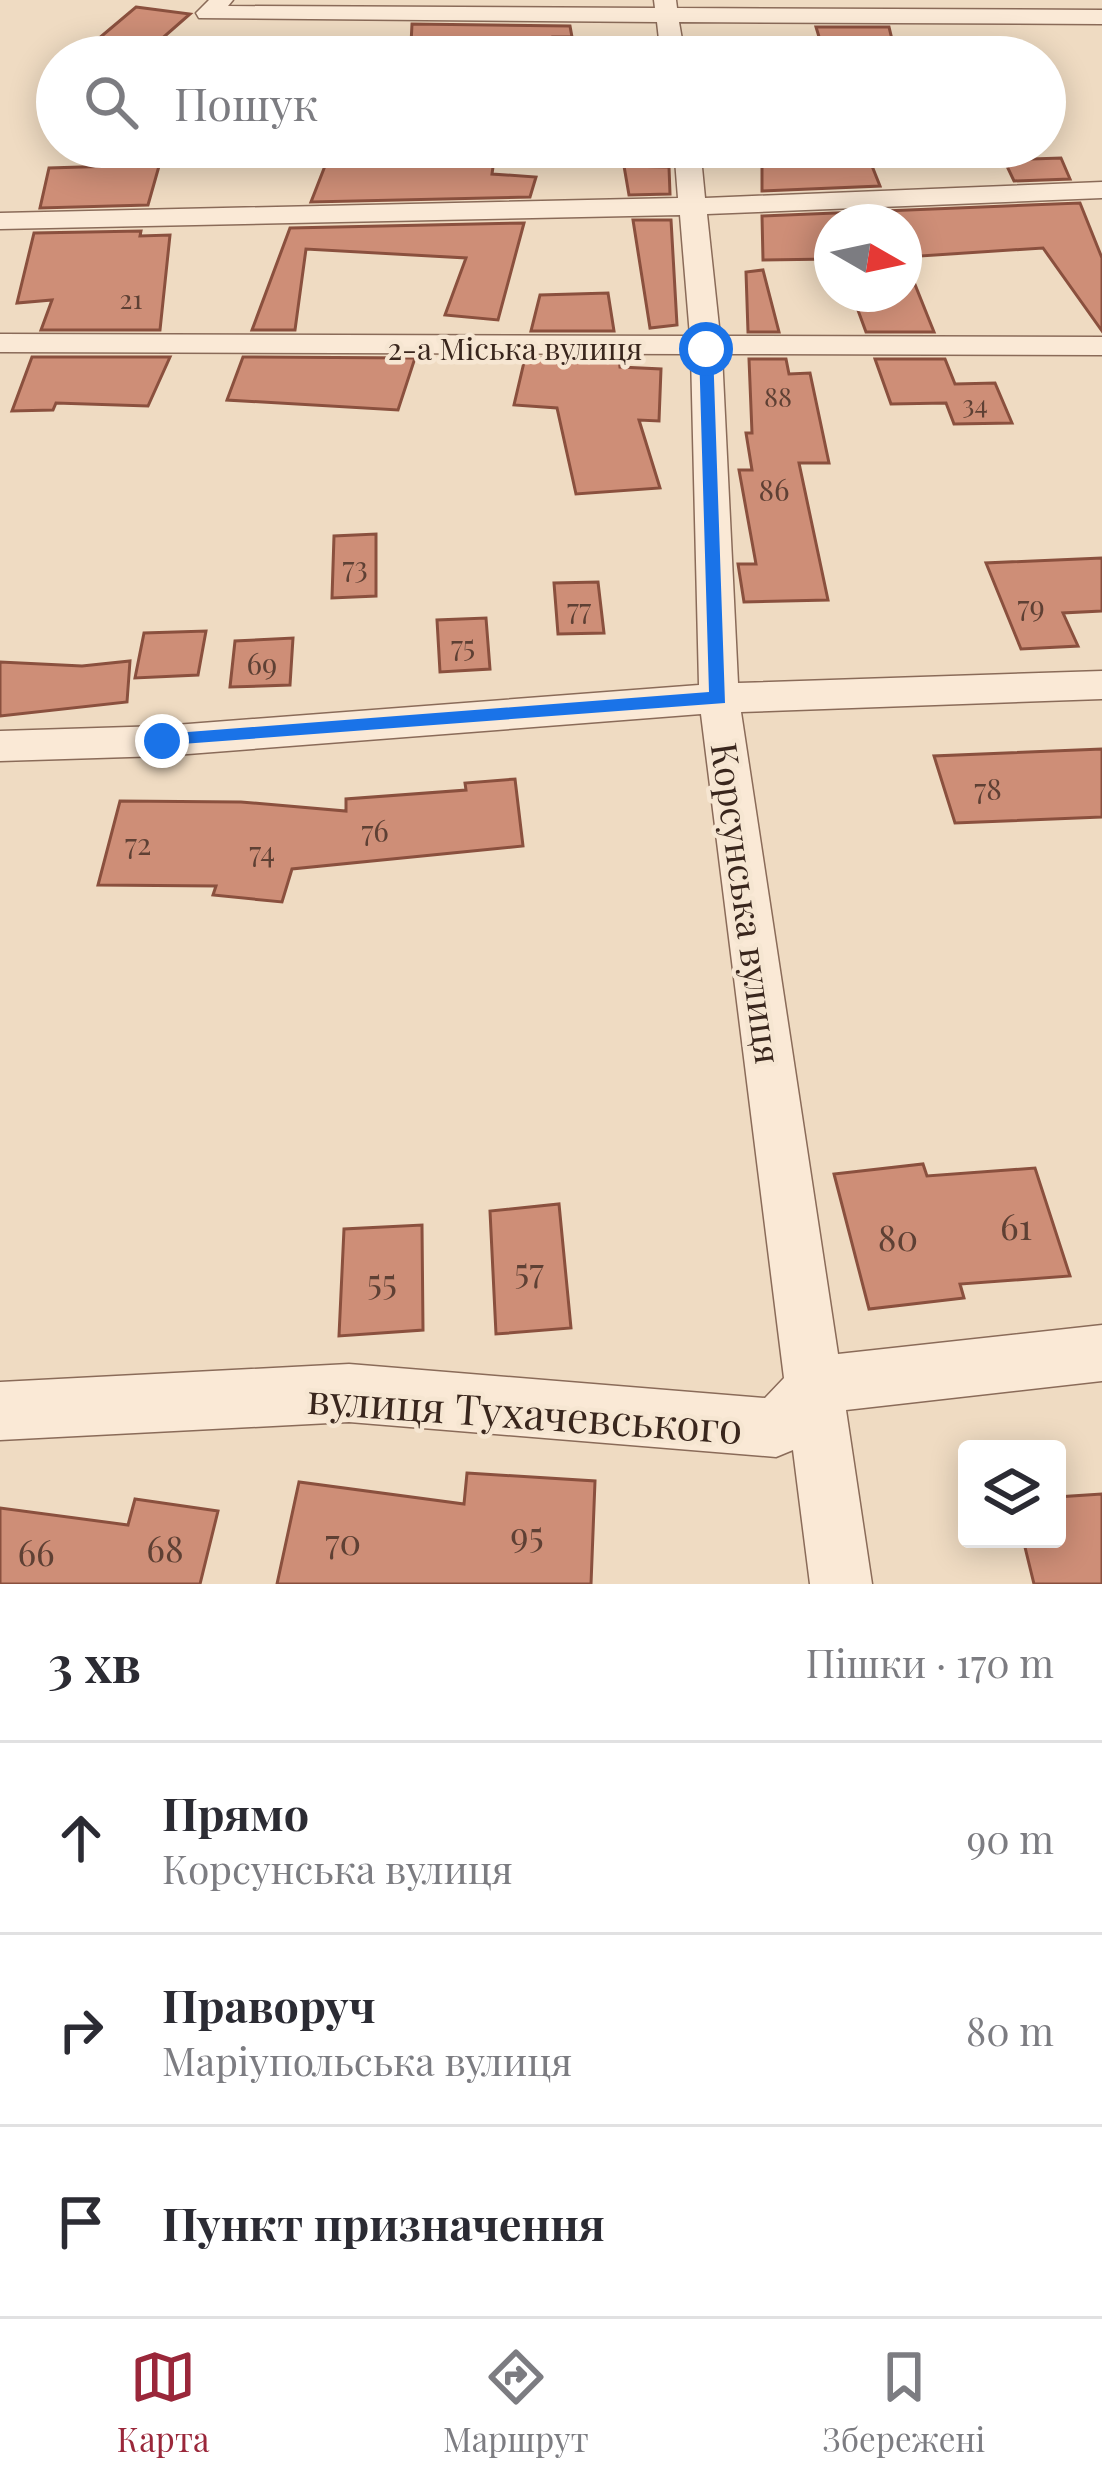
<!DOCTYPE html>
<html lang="uk">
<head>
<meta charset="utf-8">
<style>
	:root { --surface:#fff; --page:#f2f2f3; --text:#2b2b33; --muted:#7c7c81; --line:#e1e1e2; --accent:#9a273a }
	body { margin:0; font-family:"Playfair Display",serif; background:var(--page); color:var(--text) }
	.controls { position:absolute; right:36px; bottom:36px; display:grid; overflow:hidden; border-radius:12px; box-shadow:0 6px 30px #0003 }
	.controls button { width:108px; height:108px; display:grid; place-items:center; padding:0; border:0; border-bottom:3px solid var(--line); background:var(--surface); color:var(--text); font:60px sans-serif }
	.compass { position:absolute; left:814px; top:204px; width:108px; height:108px; border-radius:50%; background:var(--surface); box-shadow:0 6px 30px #0003; rotate:99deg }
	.stop { position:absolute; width:36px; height:36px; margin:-27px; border:9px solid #1a73e8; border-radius:50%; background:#fff }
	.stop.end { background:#1a73e8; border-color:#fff; box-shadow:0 3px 12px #0008 }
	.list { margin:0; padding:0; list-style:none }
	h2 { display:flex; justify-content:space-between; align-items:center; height:156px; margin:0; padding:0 48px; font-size:51px }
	h2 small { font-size:39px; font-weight:400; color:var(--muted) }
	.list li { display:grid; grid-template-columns:78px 1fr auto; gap:36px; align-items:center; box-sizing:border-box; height:192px; padding:0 48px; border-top:3px solid var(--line) }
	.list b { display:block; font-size:45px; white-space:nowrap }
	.list p { margin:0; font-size:39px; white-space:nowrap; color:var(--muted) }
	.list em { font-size:39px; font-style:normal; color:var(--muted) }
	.icon { flex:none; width:66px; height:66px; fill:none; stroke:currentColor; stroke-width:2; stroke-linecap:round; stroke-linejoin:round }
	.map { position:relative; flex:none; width:1102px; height:1584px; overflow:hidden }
	.search { position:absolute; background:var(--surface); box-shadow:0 6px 30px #0003; left:36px; right:36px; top:36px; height:132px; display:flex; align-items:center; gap:30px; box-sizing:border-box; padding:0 42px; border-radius:66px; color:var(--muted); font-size:45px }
	.sheet { height:732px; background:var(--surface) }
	nav { display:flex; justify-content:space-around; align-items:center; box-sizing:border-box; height:168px; border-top:3px solid var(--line); background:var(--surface); font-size:33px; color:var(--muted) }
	nav a { display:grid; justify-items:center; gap:6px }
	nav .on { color:var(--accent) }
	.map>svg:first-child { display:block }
</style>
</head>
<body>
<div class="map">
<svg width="1102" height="1584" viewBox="0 0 1102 1584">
	<rect width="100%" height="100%" fill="#efdbc2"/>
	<g fill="#ce8e77" stroke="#8a503e" stroke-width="3">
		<polygon points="136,7 190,14 141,57 85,50"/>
		<polygon points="412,24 570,26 572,37 553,37 555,52 507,53 507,44 411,44"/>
		<polygon points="816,27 889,27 895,52 823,50"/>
		<polygon points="163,152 148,205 40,208 49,168 114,166 118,153"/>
		<polygon points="330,153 494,160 492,174 536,177 530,197 311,202"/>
		<polygon points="762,156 870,161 880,186 762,191"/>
		<polygon points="1061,158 1070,179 1014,181 1004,160"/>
		<polygon points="624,166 669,167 670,194 629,195"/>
		<polygon points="1080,203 1102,258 1102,331 1043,248 904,257 934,332 866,332 852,294 904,294 904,222 832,222 832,259 763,260 762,216"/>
		<polygon points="633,220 671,220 677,325 650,328"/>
		<polygon points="524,223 498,320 445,315 466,258 306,249 295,330 252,330 290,228"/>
		<polygon points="141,231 140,236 170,235 160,330 41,330 52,300 17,303 34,233"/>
		<polygon points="763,270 779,332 748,332 746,272"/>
		<polygon points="608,293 614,331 531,331 540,295"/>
		<polygon points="32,357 170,357 148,406 56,403 53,410 12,411"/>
		<polygon points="243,357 415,358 398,410 227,400"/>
		<polygon points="525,358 619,358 620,367 661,369 659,421 639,420 660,488 576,494 557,408 514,405"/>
		<polygon points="749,359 786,359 789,374 810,373 829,463 799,463 828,600 744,602 738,564 756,564 739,470 752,470 746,433 752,433"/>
		<polygon points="875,359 945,359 955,384 995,383 1012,423 954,424 946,403 891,404"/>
		<polygon points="376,534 376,596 332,598 334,536"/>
		<polygon points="1102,558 1102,611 1063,613 1078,646 1021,649 986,563"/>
		<polygon points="598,582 604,633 558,634 554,583"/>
		<polygon points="486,618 490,669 440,672 437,620"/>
		<polygon points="206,631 198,675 135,678 144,633"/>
		<polygon points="293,638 290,685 230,687 235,641"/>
		<polygon points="130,661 127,702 0,716 0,662 82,666"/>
		<polygon points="1102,749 1102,817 955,823 934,756"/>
		<polygon points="515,779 523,846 292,869 282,902 213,895 216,886 98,885 120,801 241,802 346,811 346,799 466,790 465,783"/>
		<polygon points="923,1164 927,1176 1035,1168 1070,1276 960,1284 964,1298 869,1309 834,1174"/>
		<polygon points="559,1204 571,1328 496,1334 490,1211"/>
		<polygon points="422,1225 423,1330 339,1336 344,1229"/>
		<polygon points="467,1473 595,1481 591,1584 277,1584 299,1482 464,1504"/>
		<polygon points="1102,1494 1102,1584 1034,1584 1023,1539 1057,1539 1057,1497"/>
		<polygon points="135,1499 218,1511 200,1584 0,1584 0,1508 128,1525"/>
	</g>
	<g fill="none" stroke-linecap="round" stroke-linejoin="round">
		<defs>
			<g id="minor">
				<polygon points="209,0 233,0 228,6 655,8 654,0 676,0 677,8 1102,10 1102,24 679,22 685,57 661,57 657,22 199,18 196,13"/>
				<polygon points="674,147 700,147 705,198 1102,182 1102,198 707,214 720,336 1102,337 1102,355 722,354 738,683 1102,671 1102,699 741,712 838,1354 1102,1325 1102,1381 846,1410 872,1584 810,1584 793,1450 776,1457 349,1422 0,1440 0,1382 349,1364 765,1398 784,1378 701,714 162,756 0,761 0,731 162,726 699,685 691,354 0,352 0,334 690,336 680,215 0,229 0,213 678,198"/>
			</g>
		</defs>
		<use href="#minor" stroke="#8a6b59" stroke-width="3"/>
		<use href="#minor" fill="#fae9d6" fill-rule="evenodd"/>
	</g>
	<polygon fill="#1a73e8" points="706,345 713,349 725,703 155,746 155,736 162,734 709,692 699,349"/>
	<g text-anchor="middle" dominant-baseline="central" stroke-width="9" stroke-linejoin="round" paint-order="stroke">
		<g font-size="27" fill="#5e4034">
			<text x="131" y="298">21</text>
			<text x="778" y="396">88</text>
			<text x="975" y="403">34</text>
		</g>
		<g font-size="30" fill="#39261d" stroke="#f6e6d2">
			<text x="515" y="348">2-а Міська вулиця</text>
		</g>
		<g font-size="30" fill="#5e4034">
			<text x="774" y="489">86</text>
			<text x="355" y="566">73</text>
			<text x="1031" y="605">79</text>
			<text x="579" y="608">77</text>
			<text x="463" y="645">75</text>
			<text x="262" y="663">69</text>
			<text x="988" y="788">78</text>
			<text x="375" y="830">76</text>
			<text x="138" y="843">72</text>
			<text x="262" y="851">74</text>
		</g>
		<g font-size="36" fill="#39261d" stroke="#f6e6d2">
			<text transform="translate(748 903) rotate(82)">Корсунська вулиця</text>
		</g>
		<g font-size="36" fill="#5e4034">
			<text x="1016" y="1225">61</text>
			<text x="898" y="1236">80</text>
			<text x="529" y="1269">57</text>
			<text x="382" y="1280">55</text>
			<text x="527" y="1533">95</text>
			<text x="343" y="1540">70</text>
			<text x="165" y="1547">68</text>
			<text x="36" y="1551">66</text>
		</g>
		<g font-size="42" fill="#39261d" stroke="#f6e6d2">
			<text transform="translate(525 1412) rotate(4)">вулиця Тухачевського</text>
		</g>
	</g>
</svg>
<div class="controls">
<button><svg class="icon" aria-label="layers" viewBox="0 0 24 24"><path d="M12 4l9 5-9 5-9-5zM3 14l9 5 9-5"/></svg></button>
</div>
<svg class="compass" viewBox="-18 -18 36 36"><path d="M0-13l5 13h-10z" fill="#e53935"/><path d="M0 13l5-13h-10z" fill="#7c7c81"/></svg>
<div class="stop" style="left:706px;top:349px"></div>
<div class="stop end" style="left:162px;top:741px"></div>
<div class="search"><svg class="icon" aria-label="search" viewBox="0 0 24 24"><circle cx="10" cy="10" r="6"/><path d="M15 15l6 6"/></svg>Пошук</div>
</div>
<section class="sheet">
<h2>3 хв<small>Пішки · 170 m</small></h2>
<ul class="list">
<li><svg class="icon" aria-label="ahead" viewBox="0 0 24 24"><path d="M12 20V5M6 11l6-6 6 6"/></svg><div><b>Прямо</b><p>Корсунська вулиця</p></div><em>90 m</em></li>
<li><svg class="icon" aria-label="right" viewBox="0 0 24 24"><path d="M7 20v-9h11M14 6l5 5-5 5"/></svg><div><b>Праворуч</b><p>Маріупольська вулиця</p></div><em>80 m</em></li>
<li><svg class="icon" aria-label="arrive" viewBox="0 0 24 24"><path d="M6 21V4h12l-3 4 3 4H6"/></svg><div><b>Пункт призначення</b></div></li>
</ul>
</section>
<nav>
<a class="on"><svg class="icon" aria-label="map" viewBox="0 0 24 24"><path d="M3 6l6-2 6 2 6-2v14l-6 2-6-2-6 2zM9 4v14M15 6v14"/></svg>Карта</a>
<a><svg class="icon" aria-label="directions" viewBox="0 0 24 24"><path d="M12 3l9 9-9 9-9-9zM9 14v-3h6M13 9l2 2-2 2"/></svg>Маршрут</a>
<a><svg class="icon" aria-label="saved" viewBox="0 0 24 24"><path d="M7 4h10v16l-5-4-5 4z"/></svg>Збережені</a>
</nav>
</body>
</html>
